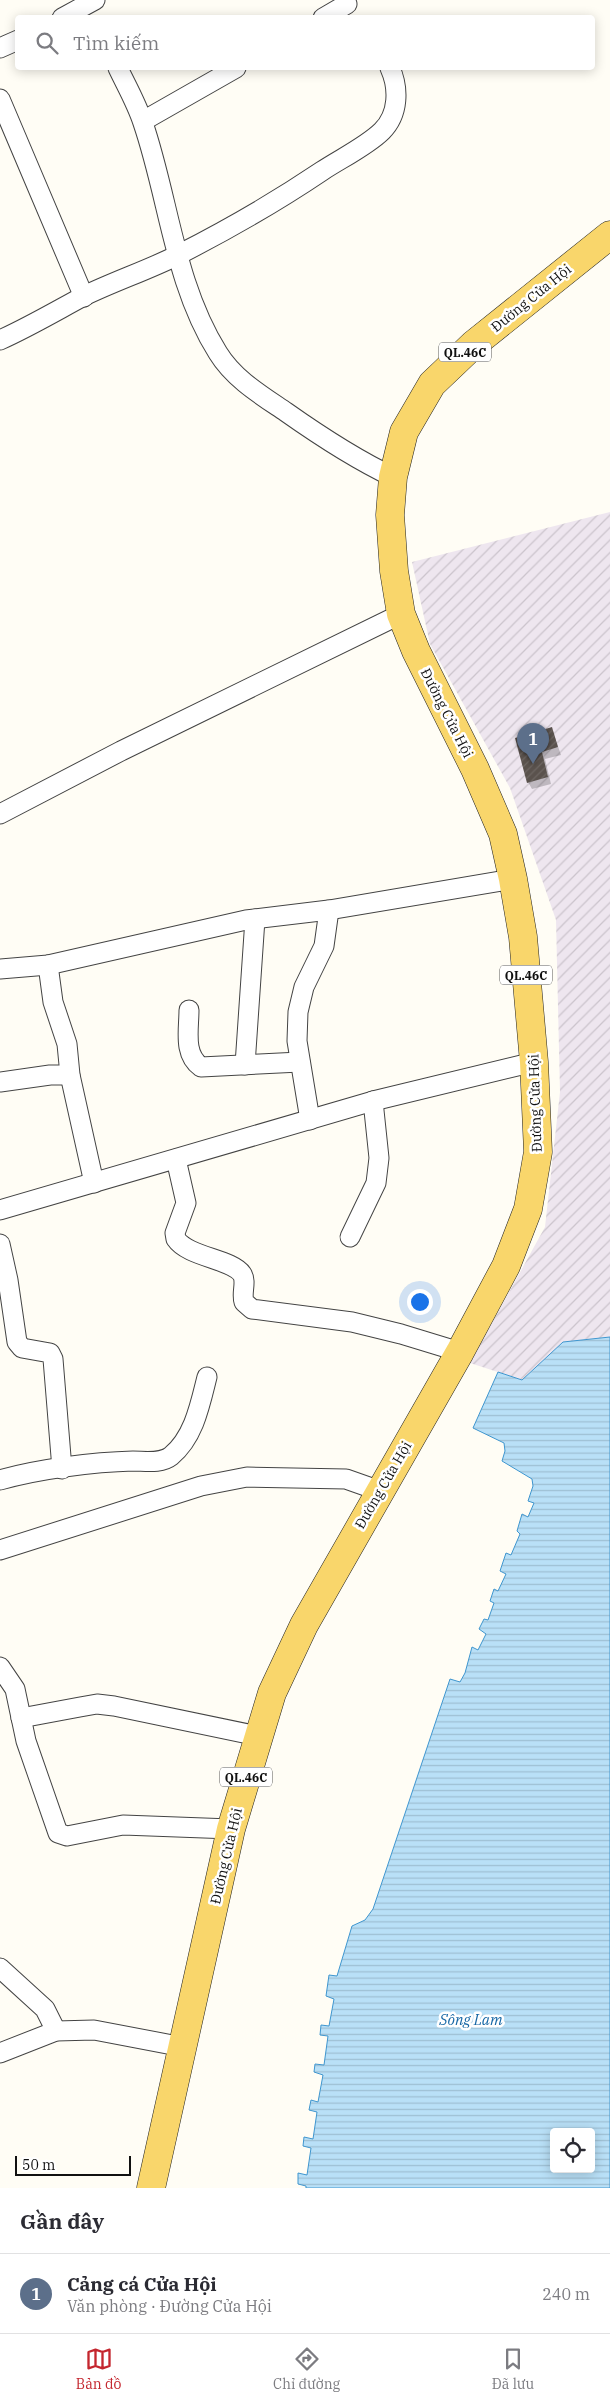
<!DOCTYPE html>
<html lang="vi">
<head>
<meta charset="utf-8">
<style>
	:root { --surface:#fff; --page:#f2f2f3; --text:#2b2b33; --muted:#7c7c81; --line:#e1e1e2; --accent:#c4262e }
	body { margin:0; font-family:"IBM Plex Serif",serif; background:var(--page); color:var(--text) }
	.controls { position:absolute; right:15px; bottom:15px; display:grid; overflow:hidden; border-radius:5px; box-shadow:0 2px 12px #0003 }
	.controls button { width:45px; height:45px; display:grid; place-items:center; padding:0; border:0; border-bottom:1px solid var(--line); background:var(--surface); color:var(--text); font:25px sans-serif }
	.scale { position:absolute; left:15px; bottom:12px; width:116px; box-sizing:border-box; padding-left:5px; border:2px solid #111; border-top:0; font-size:14px; line-height:18px; white-space:nowrap; color:#111; -webkit-text-stroke:4px #fff; paint-order:stroke }
	.you { position:absolute; left:419px; top:1301px; width:18px; height:18px; margin:-12px; border:4px solid #fff; border-radius:50%; background:#1a73e8; box-shadow:0 0 0 8px #1a73e833 }
	.badge { display:grid; place-items:center; width:32px; height:32px; border-radius:50%; background:var(--accent); color:#fff; font-size:16px; font-weight:700 }
	.pin { position:absolute; translate:-50% -41px; filter:drop-shadow(0 1px 2px #0008) }
	.pin::after { content:''; position:absolute; top:26px; width:18px; height:15px; background:inherit; clip-path:polygon(0 0,100% 0,50% 100%) }
	.list { margin:0; padding:0; list-style:none }
	h2 { display:flex; justify-content:space-between; align-items:center; height:65px; margin:0; padding:0 20px; font-size:21px }
	h2 small { font-size:16px; font-weight:400; color:var(--muted) }
	.list li { display:grid; grid-template-columns:32px 1fr auto; gap:15px; align-items:center; box-sizing:border-box; height:80px; padding:0 20px; border-top:1px solid var(--line) }
	.list b { display:block; font-size:19px; white-space:nowrap }
	.list p { margin:0; font-size:16px; white-space:nowrap; color:var(--muted) }
	.list em { font-size:16px; font-style:normal; color:var(--muted) }
	.icon { flex:none; width:28px; height:28px; fill:none; stroke:currentColor; stroke-width:2; stroke-linecap:round; stroke-linejoin:round }
	.map { position:relative; flex:none; width:610px; height:2188px; overflow:hidden }
	.search { position:absolute; background:var(--surface); box-shadow:0 2px 12px #0003; left:15px; right:15px; top:15px; height:55px; display:flex; align-items:center; gap:12px; box-sizing:border-box; padding:0 18px; border-radius:5px; color:var(--muted); font-size:19px }
	.sheet { height:145px; background:var(--surface) }
	nav { display:flex; justify-content:space-around; align-items:center; box-sizing:border-box; height:70px; border-top:1px solid var(--line); background:var(--surface); font-size:14px; color:var(--muted) }
	nav a { display:grid; justify-items:center; gap:2px }
	nav .on { color:var(--accent) }
	.map>svg:first-child { display:block }
</style>
</head>
<body>
<div class="map">
<svg width="610" height="2188" viewBox="0 0 610 2188">
	<defs>
		<pattern id="industrial-furrows" width="10" height="10" patternUnits="userSpaceOnUse" patternTransform="scale(1.25)"><rect width="10" height="10" fill="#eee6ef"/><path d="M-1 1l2-2M0 10L10 0M9 11l2-2" fill="none" stroke="#cbc4cc"/></pattern>
		<pattern id="water-rules" width="6" height="5" patternUnits="userSpaceOnUse" patternTransform="scale(1.25)"><rect width="6" height="5" fill="#b9e0f7"/><path d="M0 2.5h6" fill="none" stroke="#9ebfd3"/></pattern>
		<pattern id="building-hatch" width="6" height="6" patternUnits="userSpaceOnUse" patternTransform="scale(1.25)"><rect width="6" height="6" fill="#5a524d"/><path d="M-1 1l2-2M0 6l6-6M5 7l2-2" fill="none" stroke="#6d6662"/></pattern>
	</defs>
	<rect width="100%" height="100%" fill="#fffdf5"/>
	<polygon fill="url(#industrial-furrows)" points="610,512 610,1337 563,1342 522,1380 470,1363 545,1227 560,1092 556,920 510,788 430,644 412,562"/>
	<path fill="url(#water-rules)" stroke="#3f96cf" fill-rule="evenodd" d="M610,1337v851h-304v-2l-8,-2v-11l9,2 4,-27 -8,-2 1,-9 9,2 4,-27 -8,-2 2,-10 7,2 5,-27 -9,-3 1,-8 9,1 4,-29 -8,-1 1,-10 8,1 5,-27 -8,-3 3,-21 8,1 15,-50 13,-6 8,-11 77,-230 10,3 5,-9 7,-26 6,3 8,-16 -7,-5 5,-10 4,1 6,-17 -4,-2 4,-12 4,2 8,-17 -6,-3 6,-18 5,2 9,-21 -3,-3 5,-17 6,3 6,-14 -6,-2 5,-15 -1,-7 -30,-18 3,-10 -1,-8 -31,-15 25,-56 24,8 41,-38zM554,2132h37v37h-37z"/>
	<polygon fill="#0003" points="552,729 561,755 545,759 551,784 532,789 528,782"/>
	<polygon fill="url(#building-hatch)" points="552,727 558,747 542,752 548,777 527,783 515,738"/>
	<g fill="none" stroke-linecap="round" stroke-linejoin="round">
		<defs>
			<g id="minor">
				<polyline points="62,18 95,0"/>
				<polyline points="323,18 347,4"/>
				<polyline points="0,48 18,40"/>
				<path d="M118,68c8,17 19,36 25,55 26,76 31,160 75,230 16,26 43,42 68,59 34,24 69,47 107,65"/>
				<polyline points="0,99 84,297"/>
				<polyline points="143,121 236,68"/>
				<path d="M0,340c29,-13 56,-29 84,-44 31,-15 64,-26 94,-41 49,-25 98,-53 144,-84 18,-12 45,-25 60,-40 17,-17 17,-43 8,-63"/>
				<polyline points="0,814 121,751 401,614"/>
				<polyline points="48,965 53,1002 67,1044 70,1075 94,1183"/>
				<polyline points="0,969 48,965 246,920 329,910 513,879"/>
				<path d="M189,1010c0,20 -6,44 12,57l99,-5"/>
				<polyline points="245,1065 255,919"/>
				<polyline points="0,1082 50,1075 70,1075"/>
				<polyline points="310,1120 297,1041 298,1012 304,987 324,946 329,910"/>
				<path d="M176,1159l10,44 -11,30 1,6c12,18 56,20 66,35 5,8 -1,19 2,28l8,7 100,13 49,12 59,18"/>
				<polyline points="0,1210 373,1101 534,1062"/>
				<polyline points="350,1237 376,1183 379,1158 373,1101"/>
				<polyline points="0,1244 8,1280 17,1342 22,1348 50,1353 53,1359 62,1469"/>
				<path d="M0,1480c38,-11 94,-18 133,-19 12,0 28,3 38,-5 23,-19 29,-51 36,-79"/>
				<polyline points="0,1550 201,1486 247,1477 346,1479 380,1491"/>
				<polyline points="0,1667 15,1689 26,1741 58,1833 67,1836 123,1825 231,1829"/>
				<polyline points="21,1718 80,1707 97,1704 114,1706 258,1736"/>
				<polyline points="0,1968 45,2009 56,2031"/>
				<polyline points="0,2053 56,2031 94,2030 183,2047"/>
			</g>
			<polyline id="primary" points="151,2188 231,1829 272,1693 304,1625 460,1352 506,1266 528,1209 538,1152 534,1062 523,937 513,879 503,834 475,769 416,651 401,614 394,571 390,515 393,477 404,432 432,384 474,344 610,235"/>
		</defs>
		<use href="#minor" stroke="#444" stroke-width="21"/>
		<use href="#primary" stroke="#222" stroke-width="29"/>
		<use href="#minor" stroke="#fff" stroke-width="19"/>
		<use href="#primary" stroke="#f9d66b" stroke-width="28"/>
	</g>
	<g text-anchor="middle" dominant-baseline="central" stroke-width="5" stroke-linejoin="round" paint-order="stroke">
		<g fill="#fff" stroke="#585858" stroke-width="1">
			<rect x="439" y="342.5" width="52" height="19" rx="4"/>
			<rect x="500" y="965.5" width="52" height="19" rx="4"/>
			<rect x="220" y="1767.5" width="52" height="19" rx="4"/>
		</g>
		<g font-size="12" font-weight="bold" fill="#111">
			<text x="465" y="352">QL.46C</text>
			<text x="526" y="975">QL.46C</text>
			<text x="246" y="1777">QL.46C</text>
		</g>
		<g font-size="14" fill="#111" stroke="#fff">
			<text transform="translate(531 298) rotate(-39)">Đường Cửa Hội</text>
			<text transform="translate(447 713) rotate(63)">Đường Cửa Hội</text>
			<text transform="translate(535 1103) rotate(-92)">Đường Cửa Hội</text>
			<text transform="translate(383 1485) rotate(-60)">Đường Cửa Hội</text>
			<text transform="translate(226 1856) rotate(-77)">Đường Cửa Hội</text>
		</g>
		<g font-size="15" font-style="italic" fill="#1768a6" stroke="#fff">
			<text x="471" y="2019">Sông Lam</text>
		</g>
	</g>
</svg>
<div class="controls">
<button><svg class="icon" aria-label="locate" viewBox="0 0 24 24"><circle cx="12" cy="12" r="6"/><path d="M12 2v4M12 18v4M2 12h4M18 12h4"/></svg></button>
</div>
<div class="scale">50 m</div>
<div class="you"></div>
<div class="pin badge" style="left:533px;top:764px;background:#5c6f8a">1</div>
<div class="search"><svg class="icon" aria-label="search" viewBox="0 0 24 24"><circle cx="10" cy="10" r="6"/><path d="M15 15l6 6"/></svg>Tìm kiếm</div>
</div>
<section class="sheet">
<h2>Gần đây<small></small></h2>
<ul class="list">
<li><span class="badge" style="background:#5c6f8a">1</span><div><b>Cảng cá Cửa Hội</b><p>Văn phòng · Đường Cửa Hội</p></div><em>240 m</em></li>
</ul>
</section>
<nav>
<a class="on"><svg class="icon" aria-label="map" viewBox="0 0 24 24"><path d="M3 6l6-2 6 2 6-2v14l-6 2-6-2-6 2zM9 4v14M15 6v14"/></svg>Bản đồ</a>
<a><svg class="icon" aria-label="directions" viewBox="0 0 24 24"><path d="M12 3l9 9-9 9-9-9zM9 14v-3h6M13 9l2 2-2 2"/></svg>Chỉ đường</a>
<a><svg class="icon" aria-label="saved" viewBox="0 0 24 24"><path d="M7 4h10v16l-5-4-5 4z"/></svg>Đã lưu</a>
</nav>
</body>
</html>
